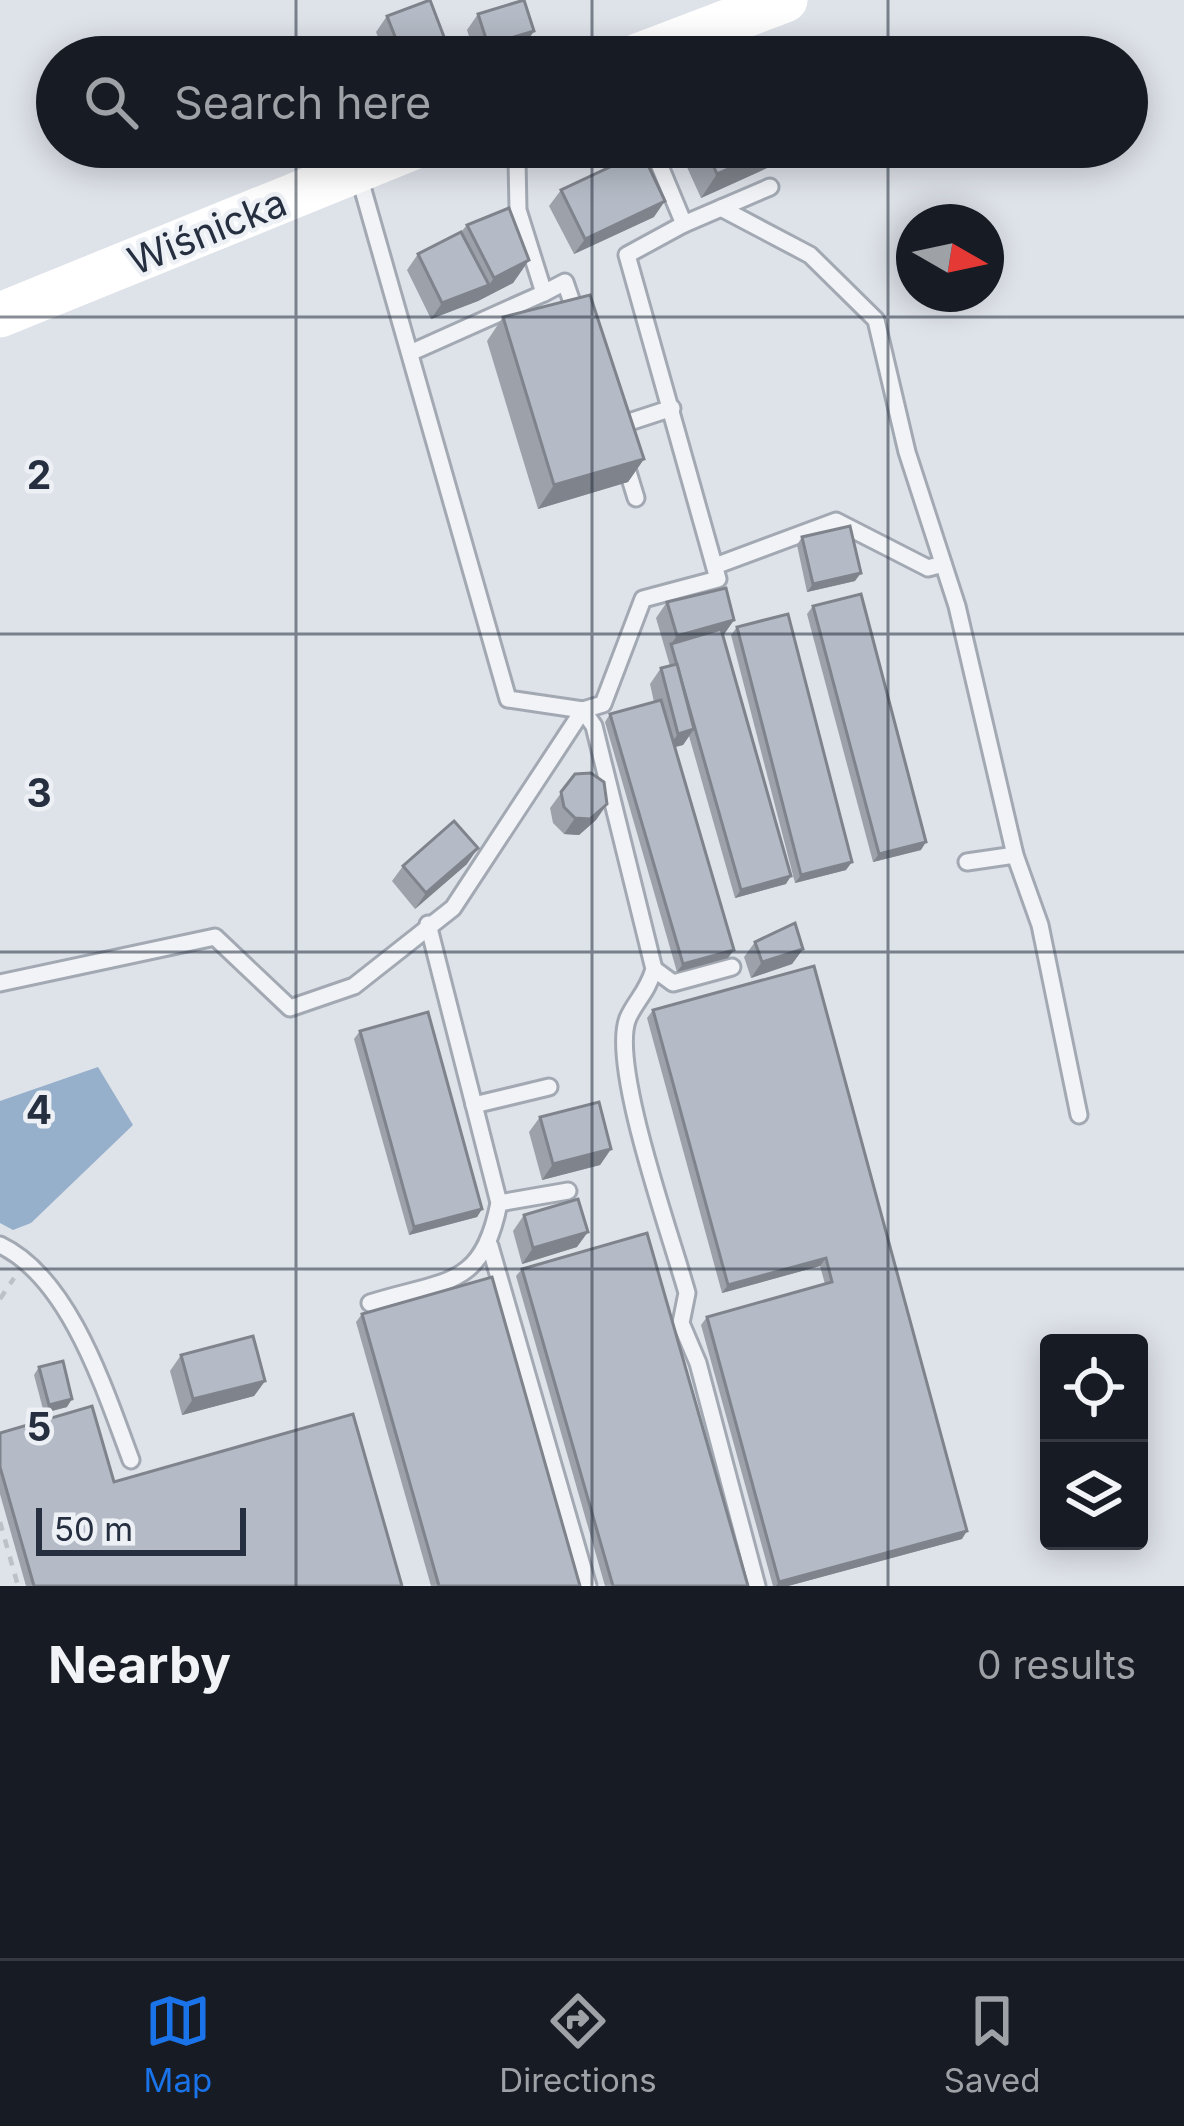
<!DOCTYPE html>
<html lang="en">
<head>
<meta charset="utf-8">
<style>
	:root { --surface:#171b24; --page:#20242c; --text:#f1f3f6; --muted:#9ea1a6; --line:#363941; --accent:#1a73e8 }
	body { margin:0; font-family:Inter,sans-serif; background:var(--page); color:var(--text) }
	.controls { position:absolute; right:36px; bottom:36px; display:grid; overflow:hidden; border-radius:12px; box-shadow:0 6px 30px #0003 }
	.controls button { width:108px; height:108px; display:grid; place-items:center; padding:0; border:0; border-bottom:3px solid var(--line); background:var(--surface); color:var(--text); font:60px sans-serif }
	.compass { position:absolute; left:896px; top:204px; width:108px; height:108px; border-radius:50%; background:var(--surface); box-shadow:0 6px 30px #0003; rotate:99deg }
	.scale { position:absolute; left:36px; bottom:30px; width:210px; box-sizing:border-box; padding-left:12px; border:6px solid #262f40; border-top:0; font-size:33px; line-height:42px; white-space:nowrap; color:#262f40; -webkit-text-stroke:9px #edf1f6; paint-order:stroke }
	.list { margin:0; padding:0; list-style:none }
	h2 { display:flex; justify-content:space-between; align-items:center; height:156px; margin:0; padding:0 48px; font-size:51px }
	h2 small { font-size:39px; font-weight:400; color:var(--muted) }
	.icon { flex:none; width:66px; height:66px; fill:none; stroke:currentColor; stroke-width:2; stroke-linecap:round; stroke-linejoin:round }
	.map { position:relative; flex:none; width:1184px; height:1586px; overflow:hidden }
	.search { position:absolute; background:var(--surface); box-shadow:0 6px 30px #0003; left:36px; right:36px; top:36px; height:132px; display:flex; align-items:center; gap:30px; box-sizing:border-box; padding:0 42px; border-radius:66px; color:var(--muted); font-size:45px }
	.sheet { height:372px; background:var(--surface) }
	nav { display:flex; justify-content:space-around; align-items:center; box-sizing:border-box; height:168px; border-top:3px solid var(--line); background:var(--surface); font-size:33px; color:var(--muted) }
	nav a { display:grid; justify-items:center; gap:6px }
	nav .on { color:var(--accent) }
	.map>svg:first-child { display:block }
</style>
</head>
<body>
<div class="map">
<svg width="1184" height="1586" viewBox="0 0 1184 1586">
	<rect width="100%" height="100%" fill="#dee2e9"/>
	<polygon fill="#96afcb" points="98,1067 133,1125 31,1223 13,1230 0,1223 0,1101"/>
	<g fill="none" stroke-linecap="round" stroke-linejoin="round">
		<defs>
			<g id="service">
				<path d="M359,176l149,523 75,11 11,16 60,243c-7,24 -18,31 -26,49 -19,46 44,220 59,275l-6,30 17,40 59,223"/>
				<polyline points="721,208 810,255 876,320 907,452 957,606 1015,855 1040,925 1079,1115"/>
				<polyline points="684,224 770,187"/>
				<polyline points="544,293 565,282 576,314"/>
				<polyline points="410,353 544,293 518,210 517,160 512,147"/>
				<polyline points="617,426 672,408"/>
				<polyline points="625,462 636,498"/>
				<polyline points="715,566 836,521 928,568 943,564"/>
				<polyline points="967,862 1015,855"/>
				<polyline points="654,969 673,983 732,967"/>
				<polyline points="0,983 215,937 290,1008 354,986 453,908 583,710 603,704 643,599 718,579 627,255 684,224 652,147"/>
				<polyline points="474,1105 549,1087"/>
				<polyline points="499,1203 568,1191"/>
				<path d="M0,1245c70,33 105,146 131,215"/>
				<polyline points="490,1246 588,1586"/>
				<path d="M370,1303c76,-24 112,-14 129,-100l-71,-279"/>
			</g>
		</defs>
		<use href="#service" stroke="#a3a9b3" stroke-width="21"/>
		<g stroke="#bcc0c7" stroke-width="4.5" stroke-dasharray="9 9" stroke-linecap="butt">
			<polyline points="0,1299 14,1278"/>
			<polyline points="0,1522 18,1586"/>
		</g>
		<use href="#service" stroke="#f1f3f7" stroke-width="15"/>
		<g stroke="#fff" stroke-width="45">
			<polyline points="635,57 785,0"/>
			<polyline points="0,315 414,147"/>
		</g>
	</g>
	<g fill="#9ca1aa">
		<polygon points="478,14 534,31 523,47 490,57 476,57 467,30"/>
		<polygon points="387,16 436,57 386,57 376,32"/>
		<polygon points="686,147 788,147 776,164 701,198 681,154"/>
		<polygon points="561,190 654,217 574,254 549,206"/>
		<polygon points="467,225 529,260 513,283 478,301 431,319 407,270 418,254 461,232"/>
		<polygon points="503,317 644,459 628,482 538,509 487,341"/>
		<polygon points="802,537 855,581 807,592 797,545"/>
		<polygon points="667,602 734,620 723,635 786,884 735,898 689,736 683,745 675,747 728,958 677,972 605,722 610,714 654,702 650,684 661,668 670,666 656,618"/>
		<polygon points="813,606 921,850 873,862 807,614"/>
		<polygon points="737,627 846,870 795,883 731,635"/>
		<polygon points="575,774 607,804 596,820 579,835 564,834 553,823 550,808"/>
		<polygon points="467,864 415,909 392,881 403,866"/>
		<polygon points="755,942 803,949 792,964 751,978 744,957"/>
		<polygon points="814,966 962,1539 788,1586 773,1586 701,1325 707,1317 825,1284 820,1266 722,1293 647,1018 653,1010"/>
		<polygon points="360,1031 482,1209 477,1217 409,1235 354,1039"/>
		<polygon points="540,1117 611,1149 600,1165 542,1180 529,1132"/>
		<polygon points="524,1215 577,1247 522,1264 513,1231"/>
		<polygon points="522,1269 748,1586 605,1586 516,1276"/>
		<polygon points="362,1314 580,1586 431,1586 356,1322"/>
		<polygon points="181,1355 265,1381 254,1396 182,1415 170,1371"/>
		<polygon points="39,1367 67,1407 44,1413 34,1375"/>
		<polygon points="0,1433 114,1482 402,1586 26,1586 0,1494"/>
	</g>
	<g fill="#7f838b">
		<polygon points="534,31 523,47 490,57 480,57 488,45"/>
		<polygon points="446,42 436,57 406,57"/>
		<polygon points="779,147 788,147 776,164 701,198 717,174"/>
		<polygon points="665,201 654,217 574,254 585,239"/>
		<polygon points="529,260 513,283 478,301 431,319 442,303 489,285 494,278"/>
		<polygon points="644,459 628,482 538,509 554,485"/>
		<polygon points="861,573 855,581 807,592 813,584"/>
		<polygon points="734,620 723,636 671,644 677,636"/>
		<polygon points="694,729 683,745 667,749 678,734"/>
		<polygon points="607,804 596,820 579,835 564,834 575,818"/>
		<polygon points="926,842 921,850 873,862 879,854"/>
		<polygon points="478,848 467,864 415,909 426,893"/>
		<polygon points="852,862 846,870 795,883 801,875"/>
		<polygon points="791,876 786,884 735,898 741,890"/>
		<polygon points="803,949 792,964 751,978 762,962"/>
		<polygon points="734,950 728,958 677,972 683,964"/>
		<polygon points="611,1149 600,1165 542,1180 553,1164"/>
		<polygon points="482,1209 477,1217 409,1235 414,1227"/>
		<polygon points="588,1232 577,1247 522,1264 533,1248"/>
		<polygon points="826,1258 820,1266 722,1293 728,1285"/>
		<polygon points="265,1381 254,1396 182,1415 193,1399"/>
		<polygon points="72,1399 67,1407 44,1413 49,1405"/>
		<polygon points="967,1531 962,1539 788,1586 776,1586 779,1582"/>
	</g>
	<g fill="#b5bbc6" stroke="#7f838b" stroke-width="3">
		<polygon points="430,0 446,42 403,57 387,16"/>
		<polygon points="524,0 534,31 488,45 478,14"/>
		<polygon points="705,147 779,147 717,174"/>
		<polygon points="642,152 665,201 585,239 561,190"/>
		<polygon points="509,208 529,260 494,278 467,225"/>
		<polygon points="461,232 489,285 442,303 418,254"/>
		<polygon points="590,295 644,459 554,485 503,317"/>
		<polygon points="850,526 861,573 813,584 802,537"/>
		<polygon points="726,588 734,620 677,636 667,602"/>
		<polygon points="861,594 926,842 879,854 813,606"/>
		<polygon points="788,614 852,862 801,875 737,627"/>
		<polygon points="721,629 791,876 741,890 671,644"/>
		<polygon points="677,664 694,729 678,734 661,668"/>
		<polygon points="661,700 734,950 683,964 610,714"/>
		<polygon points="591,773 604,782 607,804 590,819 575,818 564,807 561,792 575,774"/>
		<polygon points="454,821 478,848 426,893 403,866"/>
		<polygon points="795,923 803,949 762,962 755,942"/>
		<polygon points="814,966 967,1531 779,1582 707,1317 832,1282 826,1258 728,1285 653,1010"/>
		<polygon points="428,1012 482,1209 414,1227 360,1031"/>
		<polygon points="599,1102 611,1149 553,1164 540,1117"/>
		<polygon points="578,1199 588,1232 533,1248 524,1215"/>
		<polygon points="647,1233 748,1586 613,1586 522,1269"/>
		<polygon points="492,1277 580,1586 439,1586 362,1314"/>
		<polygon points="253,1336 265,1381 193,1399 181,1355"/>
		<polygon points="63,1361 72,1399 49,1405 39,1367"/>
		<polygon points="92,1406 114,1482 353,1414 402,1586 34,1586 0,1467 0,1433"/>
	</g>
	<path fill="none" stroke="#262f40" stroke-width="3" stroke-opacity="0.55" d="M296,0v57M592,0v57M888,0v57M296,147v1439M592,147v1439M888,147v1439M0,317h1184M0,634h1184M0,952h1184M0,1269h1184"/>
	<g text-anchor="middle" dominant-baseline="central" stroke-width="9" stroke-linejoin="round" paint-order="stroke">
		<g font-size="39" fill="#262f40" stroke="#edf1f6">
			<text transform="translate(207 231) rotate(-22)">Wiśnicka</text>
		</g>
	</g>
	<g font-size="39" text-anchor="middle" font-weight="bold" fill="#262f40" stroke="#edf1f6" stroke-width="9" stroke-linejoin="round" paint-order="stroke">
		<text x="39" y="489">2</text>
		<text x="39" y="807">3</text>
		<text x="39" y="1124">4</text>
		<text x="39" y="1441">5</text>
	</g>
</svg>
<div class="controls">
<button><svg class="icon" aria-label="locate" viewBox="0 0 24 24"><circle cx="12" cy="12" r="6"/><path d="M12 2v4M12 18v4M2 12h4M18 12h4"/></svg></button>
<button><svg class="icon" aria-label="layers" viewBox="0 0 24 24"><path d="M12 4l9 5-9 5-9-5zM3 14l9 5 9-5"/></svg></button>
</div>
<svg class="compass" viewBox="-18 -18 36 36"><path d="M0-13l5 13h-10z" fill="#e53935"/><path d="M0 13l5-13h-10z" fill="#9ea1a6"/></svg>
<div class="scale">50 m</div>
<div class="search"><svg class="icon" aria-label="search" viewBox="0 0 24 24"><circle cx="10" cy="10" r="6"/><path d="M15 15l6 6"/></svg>Search here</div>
</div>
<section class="sheet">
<h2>Nearby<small>0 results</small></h2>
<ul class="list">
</ul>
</section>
<nav>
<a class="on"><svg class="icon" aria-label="map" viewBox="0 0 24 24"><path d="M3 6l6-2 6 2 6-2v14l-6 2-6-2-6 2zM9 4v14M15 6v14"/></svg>Map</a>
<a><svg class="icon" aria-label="directions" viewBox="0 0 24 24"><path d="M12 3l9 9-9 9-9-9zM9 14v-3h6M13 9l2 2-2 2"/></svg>Directions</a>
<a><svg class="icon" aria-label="saved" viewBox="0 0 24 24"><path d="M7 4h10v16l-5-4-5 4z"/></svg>Saved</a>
</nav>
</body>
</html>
